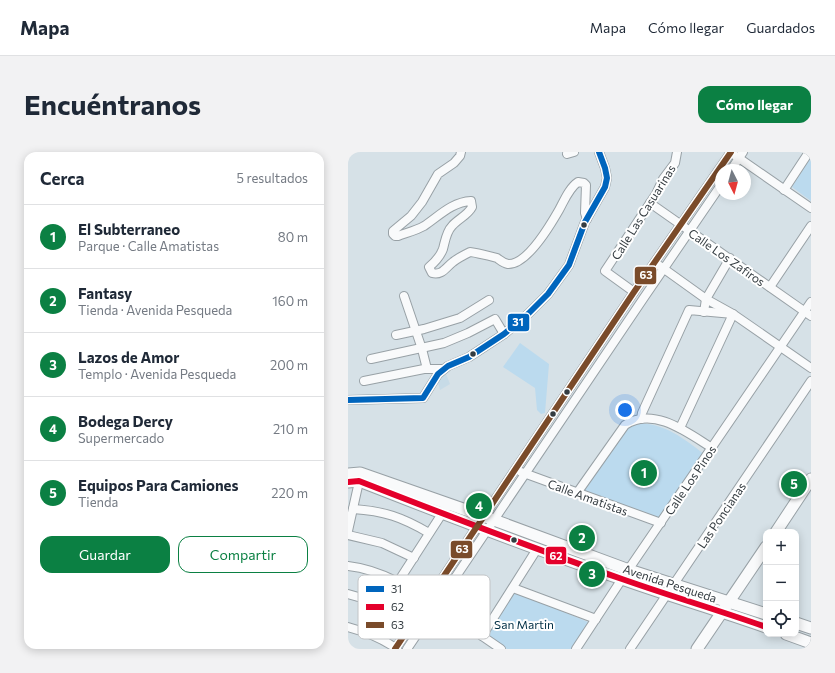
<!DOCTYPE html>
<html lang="es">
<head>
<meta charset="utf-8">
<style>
	:root { --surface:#fff; --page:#f2f2f3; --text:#1f2937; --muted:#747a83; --line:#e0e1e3; --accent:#0b8043 }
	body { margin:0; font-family:Commissioner,sans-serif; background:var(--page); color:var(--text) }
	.controls { position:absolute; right:12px; bottom:12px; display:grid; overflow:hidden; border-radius:8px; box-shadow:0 2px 10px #0003 }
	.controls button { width:36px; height:36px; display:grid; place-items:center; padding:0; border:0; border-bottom:1px solid var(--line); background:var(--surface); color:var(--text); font:20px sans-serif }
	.compass { position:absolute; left:367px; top:12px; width:36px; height:36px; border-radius:50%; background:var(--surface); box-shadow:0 2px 10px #0003; rotate:174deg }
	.you { position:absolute; left:277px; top:258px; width:14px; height:14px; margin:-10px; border:3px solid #fff; border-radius:50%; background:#1a73e8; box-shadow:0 0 0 6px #1a73e833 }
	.badge { display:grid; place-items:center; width:26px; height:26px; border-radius:50%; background:var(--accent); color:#fff; font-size:13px; font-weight:700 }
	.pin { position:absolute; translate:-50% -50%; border:2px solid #fff; box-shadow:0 1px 4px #0006 }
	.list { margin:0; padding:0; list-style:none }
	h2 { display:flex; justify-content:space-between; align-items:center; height:52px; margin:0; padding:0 16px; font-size:17px }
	h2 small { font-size:13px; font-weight:400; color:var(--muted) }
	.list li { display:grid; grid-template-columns:26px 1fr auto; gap:12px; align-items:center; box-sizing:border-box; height:64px; padding:0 16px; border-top:1px solid var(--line) }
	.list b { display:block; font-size:15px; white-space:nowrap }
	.list p { margin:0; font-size:13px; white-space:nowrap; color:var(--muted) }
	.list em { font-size:13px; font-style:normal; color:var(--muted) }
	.actions { display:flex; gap:8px; padding:12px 16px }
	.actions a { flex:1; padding:9px 0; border:1px solid var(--accent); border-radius:12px; text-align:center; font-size:14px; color:var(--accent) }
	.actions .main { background:var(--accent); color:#fff }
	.icon { flex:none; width:22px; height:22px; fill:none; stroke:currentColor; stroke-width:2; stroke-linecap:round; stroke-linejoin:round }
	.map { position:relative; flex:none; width:463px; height:497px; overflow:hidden; border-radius:12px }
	header { display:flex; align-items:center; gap:24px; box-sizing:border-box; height:56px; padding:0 20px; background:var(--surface); border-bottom:1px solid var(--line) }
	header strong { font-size:19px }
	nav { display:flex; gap:22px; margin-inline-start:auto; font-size:14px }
	.intro { display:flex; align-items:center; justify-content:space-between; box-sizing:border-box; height:96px; padding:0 24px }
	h1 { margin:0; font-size:28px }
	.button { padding:10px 18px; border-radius:12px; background:var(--accent); color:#fff; font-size:14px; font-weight:700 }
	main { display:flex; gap:24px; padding:0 24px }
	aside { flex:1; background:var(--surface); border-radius:12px; box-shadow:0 2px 10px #0003 }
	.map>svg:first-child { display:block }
</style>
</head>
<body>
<header>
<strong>Mapa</strong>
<nav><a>Mapa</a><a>Cómo llegar</a><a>Guardados</a></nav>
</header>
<div class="intro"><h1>Encuéntranos</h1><a class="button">Cómo llegar</a></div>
<main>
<aside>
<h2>Cerca<small>5 resultados</small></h2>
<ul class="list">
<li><span class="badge">1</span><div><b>El Subterraneo</b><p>Parque · Calle Amatistas</p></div><em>80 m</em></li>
<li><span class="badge">2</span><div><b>Fantasy</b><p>Tienda · Avenida Pesqueda</p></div><em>160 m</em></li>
<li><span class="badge">3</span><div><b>Lazos de Amor</b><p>Templo · Avenida Pesqueda</p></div><em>200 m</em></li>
<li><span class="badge">4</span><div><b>Bodega Dercy</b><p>Supermercado</p></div><em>210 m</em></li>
<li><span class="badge">5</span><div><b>Equipos Para Camiones</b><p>Tienda</p></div><em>220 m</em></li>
</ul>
<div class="actions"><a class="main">Guardar</a><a>Compartir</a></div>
</aside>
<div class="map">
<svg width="463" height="497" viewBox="0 0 463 497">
	<rect width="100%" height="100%" fill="#d6e1e7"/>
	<polygon fill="#c7dbe7" points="98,222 102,232 92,238 89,227"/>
	<g fill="#bbdaee">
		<polygon points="463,5 463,49 444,35"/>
		<polygon points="172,191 201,212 197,261 193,262 189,258 187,236 155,215"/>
		<path d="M290,271c28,1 45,15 66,31l-43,65 -78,-27 47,-67z"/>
		<polygon points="165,439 240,470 241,474 225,497 159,497 138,483"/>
	</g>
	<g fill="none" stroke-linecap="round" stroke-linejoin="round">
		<defs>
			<g id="minor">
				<path d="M113,0l-1,4 -6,7 -16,11 -16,28 -11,14 -18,15v3l2,2h3c8,-3 19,-6 26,-10 15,-10 28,-24 47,-25l1,6c-4,8 -14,12 -20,19 -6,6 -7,16 -9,23 -3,8 -8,13 -14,18l3,6c10,3 14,-6 21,-11 5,-4 11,-7 17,-10 3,0 24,5 27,6 3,2 6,5 11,6 19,1 43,-40 51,-54 5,-9 10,-22 19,-28l6,1 2,2 -1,28 2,6"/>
				<polyline points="382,0 463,56"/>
				<polyline points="219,2 226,0"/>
				<polyline points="383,18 395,0"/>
				<polyline points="436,38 461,0"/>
				<polyline points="302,51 463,164"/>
				<polyline points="312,114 358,147 385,162 463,216"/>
				<polyline points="422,135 463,74"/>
				<polyline points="286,140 257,119 308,42 315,27 327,11 329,0"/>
				<polyline points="56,144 74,197 79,217"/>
				<polyline points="356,160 358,147 382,106"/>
				<polyline points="48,183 76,177 112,166 141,148"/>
				<polyline points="23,207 96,191 120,181 147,167 156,182"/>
				<polyline points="16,229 76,217 96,217"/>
				<polyline points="0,248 75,246 90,222 100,214 121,205 156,182 180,162 200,142 221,113 237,70 257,35 259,26 257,16 251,0"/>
				<polyline points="293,267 294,261 341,158 385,162 332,276"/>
				<polyline points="173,320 313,371"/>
				<path d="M229,341l48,-68c29,-19 63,8 87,23"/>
				<path d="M5,357c31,2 49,8 76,24"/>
				<polyline points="0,379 12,325"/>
				<polyline points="0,383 34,391 66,406"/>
				<path d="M0,414c19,2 34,8 50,16"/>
				<polyline points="165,436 248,467"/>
				<polyline points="0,442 35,452"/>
				<polyline points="89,453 153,497"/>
				<path d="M0,475c19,5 34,11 49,22"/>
				<polyline points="15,479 50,430 97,357"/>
				<polyline points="134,484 189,397"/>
				<polyline points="47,497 286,140 383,0"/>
				<polyline points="59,497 295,147 373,33"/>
				<polyline points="228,497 274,427 463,150"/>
				<polyline points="282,497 463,229"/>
			</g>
			<g id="major">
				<polyline points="0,322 12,321 135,364 281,418 418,462"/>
				<path d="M0,330l11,-1c87,34 175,68 263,98 48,17 96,31 144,48"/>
				<polyline points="428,380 463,327"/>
				<polyline points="448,471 463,476"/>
				<polyline points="438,482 463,491"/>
				<polyline points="349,497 418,395"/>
			</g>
		</defs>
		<use href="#minor" stroke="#98a1a6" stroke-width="10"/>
		<use href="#major" stroke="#98a1a6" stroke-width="13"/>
		<use href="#minor" stroke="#f9fafb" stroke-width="8"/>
		<use href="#major" stroke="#f9fafb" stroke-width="11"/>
		<defs>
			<polyline id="bus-1" points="0,248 75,246 90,222 100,214 121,205 156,182 180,162 200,142 221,113 237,70 257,35 259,26 257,16 251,0"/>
			<path id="bus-2" d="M0,330l11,-1c87,34 175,68 263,98 48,17 96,31 144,48"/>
			<polyline id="bus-3" points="47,497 286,140 383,0"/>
		</defs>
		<use href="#bus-1" stroke="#fff" stroke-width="9"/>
		<use href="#bus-2" stroke="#fff" stroke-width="9"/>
		<use href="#bus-3" stroke="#fff" stroke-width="9"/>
		<use href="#bus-1" stroke="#0065bd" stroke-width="6"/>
		<use href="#bus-2" stroke="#e4002b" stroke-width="6"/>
		<use href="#bus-3" stroke="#7a4b2a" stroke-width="6"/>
	</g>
	<g fill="#343c41" stroke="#fff" stroke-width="1.5">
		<circle cx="236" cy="73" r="3.5"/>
		<circle cx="125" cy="202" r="3.5"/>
		<circle cx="219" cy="240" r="3.5"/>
		<circle cx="205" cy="262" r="3.5"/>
		<circle cx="166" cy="388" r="3.5"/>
	</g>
	<g text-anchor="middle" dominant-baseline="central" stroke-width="4" stroke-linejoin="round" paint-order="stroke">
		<g font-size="12" fill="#343c41" stroke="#fff">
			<text transform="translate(295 60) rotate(-58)">Calle Las Casuarinas</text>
			<text transform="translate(379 105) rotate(35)">Calle Los Zafiros</text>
			<text transform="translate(342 328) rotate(-56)">Calle Los Pinos</text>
			<text transform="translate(240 345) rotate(20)">Calle Amatistas</text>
			<text transform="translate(373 363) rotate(-56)">Las Poncianas</text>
			<text transform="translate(322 431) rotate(18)">Avenida Pesqueda</text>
		</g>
		<g font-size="12" fill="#002f45" stroke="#fff">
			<text x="176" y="472">San Martin</text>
		</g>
	</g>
	<rect x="10" y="423" width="132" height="64" rx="6" fill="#fff" stroke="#c2c4c6" stroke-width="1"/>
	<rect x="18" y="434" width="18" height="6" fill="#0065bd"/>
	<rect x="18" y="452" width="18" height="6" fill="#e4002b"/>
	<rect x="18" y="470" width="18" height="6" fill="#7a4b2a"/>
	<g font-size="11" fill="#343c41">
		<text x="43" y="441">31</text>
		<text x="43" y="459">62</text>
		<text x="43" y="477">63</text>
	</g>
	<g stroke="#fff" stroke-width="1.5">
		<rect x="286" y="114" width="23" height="19" rx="4" fill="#7a4b2a"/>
		<rect x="159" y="161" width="23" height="19" rx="4" fill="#0065bd"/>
		<rect x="102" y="388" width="23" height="19" rx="4" fill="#7a4b2a"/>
		<rect x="197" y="394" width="22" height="19" rx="4" fill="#e4002b"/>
	</g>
	<g font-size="11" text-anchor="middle" font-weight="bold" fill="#fff">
		<text x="298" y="127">63</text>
		<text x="170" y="174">31</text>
		<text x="114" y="401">63</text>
		<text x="208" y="408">62</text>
	</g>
</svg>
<div class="controls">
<button>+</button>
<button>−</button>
<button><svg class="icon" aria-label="locate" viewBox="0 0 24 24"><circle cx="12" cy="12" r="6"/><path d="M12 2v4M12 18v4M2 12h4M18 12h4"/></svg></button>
</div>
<svg class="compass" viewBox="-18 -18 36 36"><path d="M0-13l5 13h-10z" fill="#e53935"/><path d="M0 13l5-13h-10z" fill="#747a83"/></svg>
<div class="you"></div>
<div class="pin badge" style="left:296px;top:321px">1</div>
<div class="pin badge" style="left:234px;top:386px">2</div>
<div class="pin badge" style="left:244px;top:422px">3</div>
<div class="pin badge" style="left:131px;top:354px">4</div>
<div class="pin badge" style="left:446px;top:332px">5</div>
</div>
</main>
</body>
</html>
